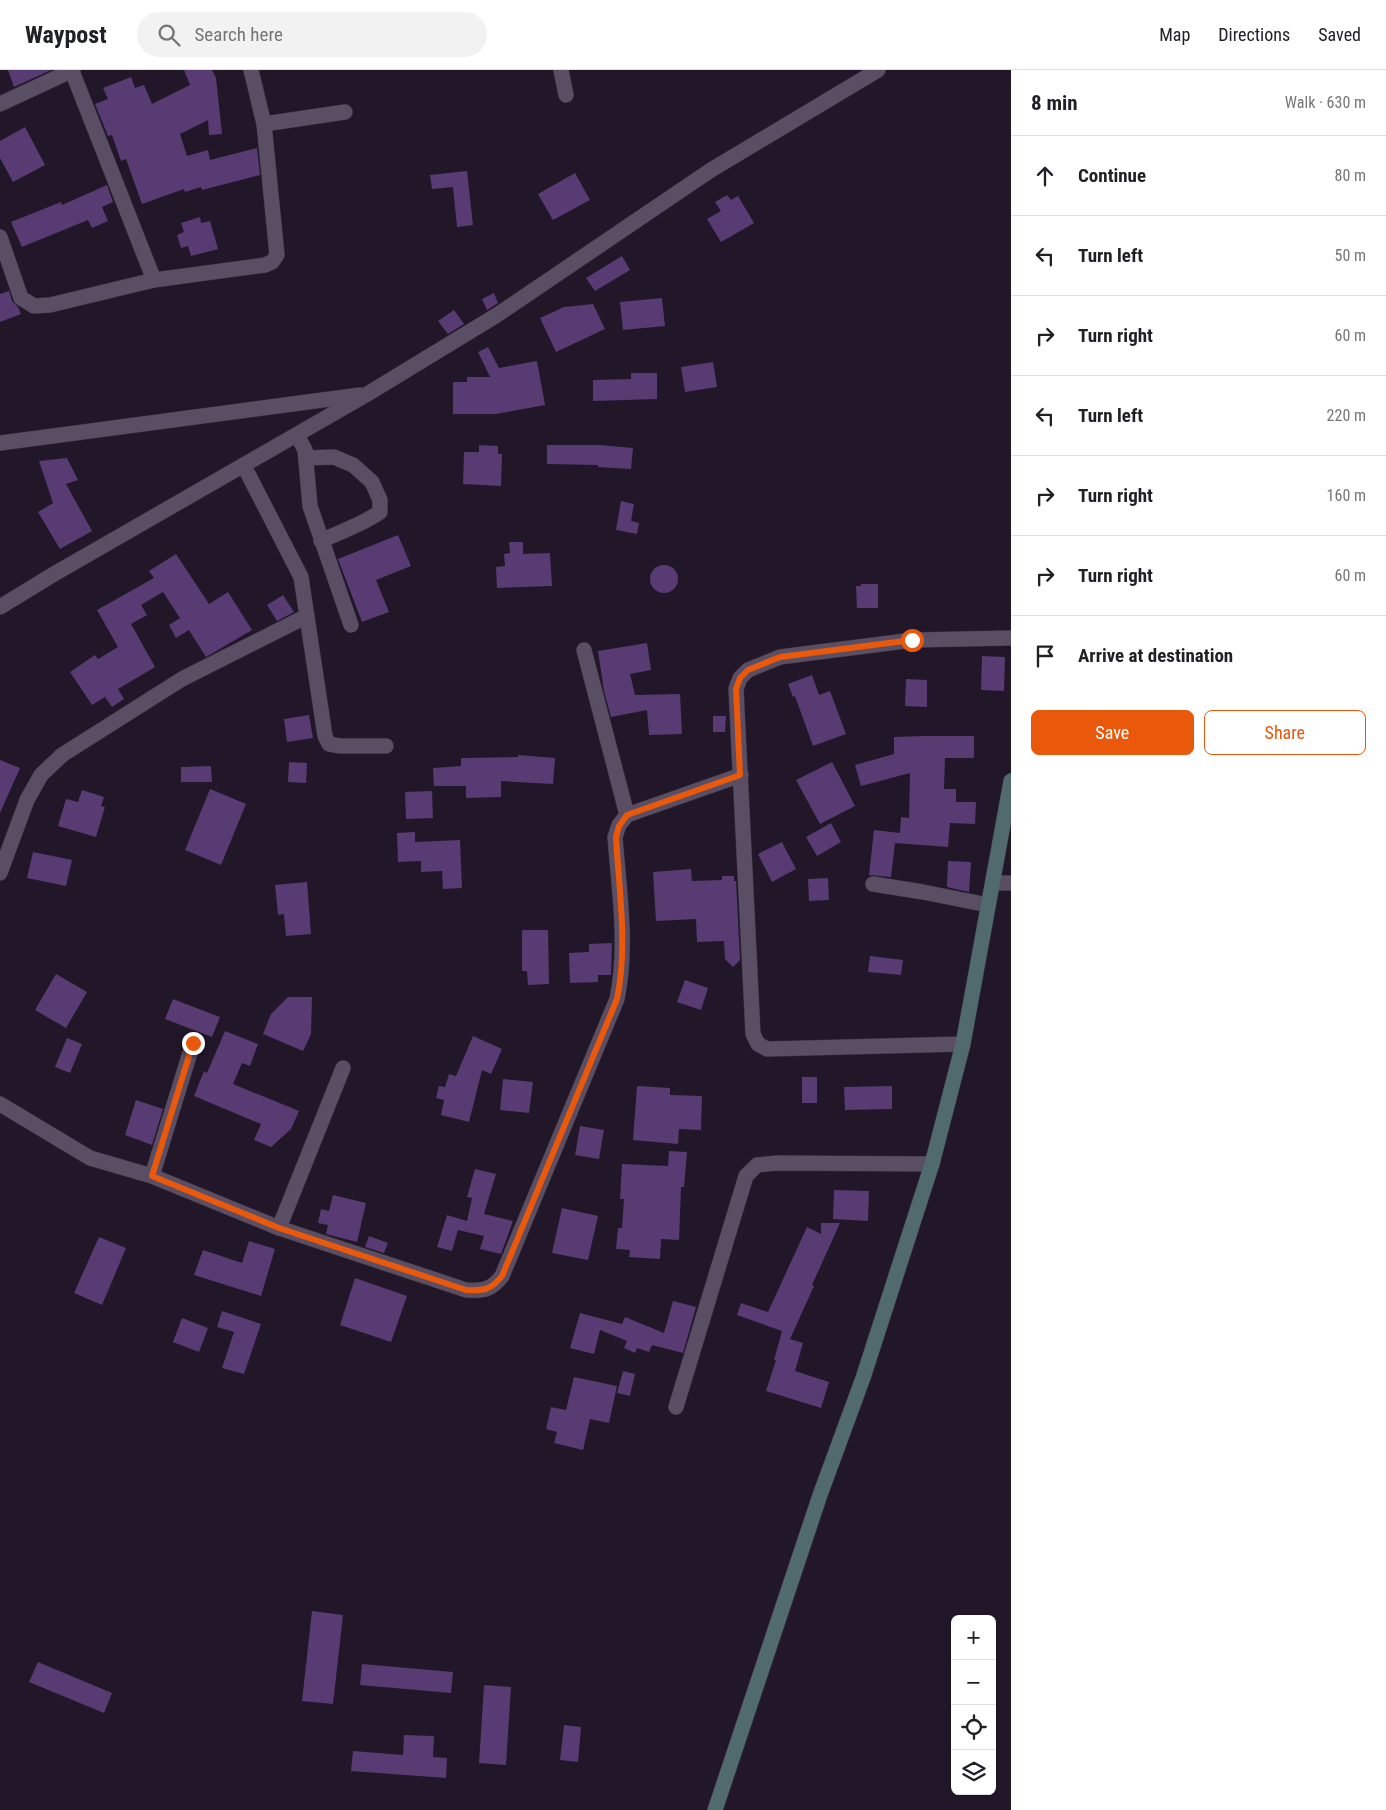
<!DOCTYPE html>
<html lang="en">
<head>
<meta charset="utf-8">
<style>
	:root { --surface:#fff; --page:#f2f2f2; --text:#202124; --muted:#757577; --line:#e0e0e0; --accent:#ea580c }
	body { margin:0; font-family:"Roboto Condensed",sans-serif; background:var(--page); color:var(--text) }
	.controls { position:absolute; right:15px; bottom:15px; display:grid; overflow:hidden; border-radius:8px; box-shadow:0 1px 4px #0004 }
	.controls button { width:45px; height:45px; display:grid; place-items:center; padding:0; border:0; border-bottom:1px solid var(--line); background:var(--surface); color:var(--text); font:25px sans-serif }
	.stop { position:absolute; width:15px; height:15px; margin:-11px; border:4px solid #ea580c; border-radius:50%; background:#fff }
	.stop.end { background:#ea580c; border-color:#fff; box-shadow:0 1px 5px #0008 }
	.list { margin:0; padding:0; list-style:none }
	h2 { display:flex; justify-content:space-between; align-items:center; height:65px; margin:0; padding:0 20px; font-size:21px }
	h2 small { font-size:16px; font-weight:400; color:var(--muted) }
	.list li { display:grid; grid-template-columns:32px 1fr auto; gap:15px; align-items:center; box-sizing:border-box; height:80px; padding:0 20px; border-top:1px solid var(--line) }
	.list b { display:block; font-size:19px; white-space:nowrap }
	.list em { font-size:16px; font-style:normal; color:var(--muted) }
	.actions { display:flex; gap:10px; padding:15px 20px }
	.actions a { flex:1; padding:11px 0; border:1px solid var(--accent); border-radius:8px; text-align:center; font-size:18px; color:var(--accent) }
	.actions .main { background:var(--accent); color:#fff }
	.icon { flex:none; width:28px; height:28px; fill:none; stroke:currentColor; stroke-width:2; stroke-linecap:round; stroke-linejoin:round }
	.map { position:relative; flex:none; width:1011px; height:1740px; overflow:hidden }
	header { display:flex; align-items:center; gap:30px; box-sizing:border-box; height:70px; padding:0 25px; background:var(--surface); border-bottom:1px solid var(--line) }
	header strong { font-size:24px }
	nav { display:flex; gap:28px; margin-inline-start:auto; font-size:18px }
	.search { width:350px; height:45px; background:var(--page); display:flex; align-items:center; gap:12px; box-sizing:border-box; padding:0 18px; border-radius:28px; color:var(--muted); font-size:19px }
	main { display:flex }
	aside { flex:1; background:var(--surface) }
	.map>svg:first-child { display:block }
</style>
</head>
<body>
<header>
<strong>Waypost</strong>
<div class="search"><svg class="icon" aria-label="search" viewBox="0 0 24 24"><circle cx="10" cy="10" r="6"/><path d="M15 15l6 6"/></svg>Search here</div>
<nav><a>Map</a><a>Directions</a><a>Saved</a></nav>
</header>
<main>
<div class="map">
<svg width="1011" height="1740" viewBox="0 0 1011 1740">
	<rect width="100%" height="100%" fill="#211729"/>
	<g fill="#583b72">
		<polygon points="8,0 51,0 14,17"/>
		<polygon points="184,0 212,0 216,8 222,64 209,65 208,50 180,64 187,86 208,80 210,90 257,78 260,105 202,120 201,117 185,122 184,119 142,134 126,89 121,91 112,65 108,66 95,34 108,29 103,18 131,7 135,18 144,15 152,34 190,15"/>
		<polygon points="25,57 45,95 13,112 0,88 0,71"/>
		<polygon points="467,101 473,155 457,157 453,117 432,119 430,105"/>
		<polygon points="575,103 590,130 553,150 538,124"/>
		<polygon points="107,115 113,132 102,137 108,151 92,158 88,150 22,177 11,152 61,132 62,135"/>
		<polygon points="727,125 731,130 738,126 754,153 721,172 707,149 721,141 715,132"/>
		<polygon points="200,147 201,153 210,151 218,179 191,186 188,176 181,178 177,165 184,162 181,153"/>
		<polygon points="622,186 630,200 595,221 586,208"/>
		<polygon points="9,221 12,231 18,237 21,244 0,252 0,224"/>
		<polygon points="494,223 498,233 487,240 482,229"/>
		<polygon points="662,228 665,256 623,260 620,232"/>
		<polygon points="593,234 605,259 556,282 540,248 564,237"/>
		<polygon points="454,240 464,254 448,264 438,251"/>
		<polygon points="488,277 499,298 537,291 545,335 496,344 453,344 453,312 467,312 467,307 490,307 478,282"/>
		<polygon points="713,292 717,317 685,322 681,297"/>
		<polygon points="631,303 657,303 657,329 593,331 593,310 631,309"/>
		<polygon points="479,375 498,376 498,384 502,384 501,416 463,414 464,382 479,382"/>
		<polygon points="547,375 600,375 633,378 631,399 598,397 598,395 547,394"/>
		<polygon points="67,388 78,410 66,414 92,461 60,479 38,442 53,433 39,391"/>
		<polygon points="621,431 634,434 631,451 639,453 637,464 616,460"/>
		<polygon points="398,465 411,496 376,510 389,542 362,552 338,489"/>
		<polygon points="509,472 523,472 523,484 550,483 552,516 497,518 496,497 505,496 504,484 510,483"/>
		<polygon points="176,484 209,534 228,522 252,560 206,587 189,560 176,568 169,555 180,548 163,522 141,535 147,545 131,554 155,597 118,619 124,629 112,637 105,627 92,635 70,602 95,585 98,589 118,577 97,540 154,508 149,501"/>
		<circle cx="664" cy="509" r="14"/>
		<polygon points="861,514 878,514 878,538 857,538 856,516 861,516"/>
		<polygon points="283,525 294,542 277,551 267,535"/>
		<polygon points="647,573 651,600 630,604 635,625 680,624 682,664 649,665 647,640 611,647 604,621 598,581"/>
		<polygon points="982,586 1005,587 1004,621 981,620"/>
		<polygon points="812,605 819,625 830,621 846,664 813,676 795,626 793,627 788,614"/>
		<polygon points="906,609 927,610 927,637 905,636"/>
		<polygon points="309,645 313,668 287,672 284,649"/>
		<polygon points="713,646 726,646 725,662 713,662"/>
		<polygon points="923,666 974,666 974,688 945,688 944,719 956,719 956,732 976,732 975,754 950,753 948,777 895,773 891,807 869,805 874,760 900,763 901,747 909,748 910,703 861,716 855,695 894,684 894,667"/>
		<polygon points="518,685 555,688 553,714 501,711 501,727 466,728 466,716 434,716 433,698 461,696 461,688 518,687"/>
		<polygon points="0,690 20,698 0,743"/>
		<polygon points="289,692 307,693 306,713 288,712"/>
		<polygon points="832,692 855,736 820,754 796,710"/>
		<polygon points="211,696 212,712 181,712 181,697"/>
		<polygon points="210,719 246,734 221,795 185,780"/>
		<polygon points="82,720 104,727 101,736 105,737 96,767 58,756 66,729 78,732"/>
		<polygon points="432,721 433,748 406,749 405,722"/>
		<polygon points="831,753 841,772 817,786 806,767"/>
		<polygon points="415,762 415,772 460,770 462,818 443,819 442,801 421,802 421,791 398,792 397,763"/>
		<polygon points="782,772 796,799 772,812 758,784"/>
		<polygon points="33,782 72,790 66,816 27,808"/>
		<polygon points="948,791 971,792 969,822 947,817"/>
		<polygon points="691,799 692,811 722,810 722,806 734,806 734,811 736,811 740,890 733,897 725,889 724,871 697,872 696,849 656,851 653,802"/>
		<polygon points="828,808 829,830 809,831 808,809"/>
		<polygon points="307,812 311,864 286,866 284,844 278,845 275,815"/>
		<polygon points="522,860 548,860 549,914 528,915 527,901 522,901"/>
		<polygon points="612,873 611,905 598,905 598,912 570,913 569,883 589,882 589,874"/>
		<polygon points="870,886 903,890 901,905 868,902"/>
		<polygon points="56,904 87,922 66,958 35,940"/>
		<polygon points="685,910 708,918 701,940 677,932"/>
		<polygon points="288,927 312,927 311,964 303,981 263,964 271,944"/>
		<polygon points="173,929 220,947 212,967 165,949"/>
		<polygon points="225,961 258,974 250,996 242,993 233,1014 299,1041 291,1059 271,1077 254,1070 261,1054 194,1026 204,1001 207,1003"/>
		<polygon points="473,966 502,979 491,1004 482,1000 469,1052 441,1045 444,1030 436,1028 439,1016 445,1017 449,1004 456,1006"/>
		<polygon points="67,968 82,974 70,1003 55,997"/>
		<rect x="802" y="1007" width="15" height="26"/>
		<polygon points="503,1009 533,1012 529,1043 500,1040"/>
		<polygon points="637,1016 670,1018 670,1025 702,1026 701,1060 679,1059 678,1074 633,1070"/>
		<polygon points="892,1016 892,1039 845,1040 844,1017"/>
		<polygon points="136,1030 163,1039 152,1075 125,1065"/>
		<polygon points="580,1056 604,1060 599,1089 575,1085"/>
		<polygon points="669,1081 687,1082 684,1117 681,1117 679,1170 661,1169 660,1189 629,1187 630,1180 616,1179 618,1158 622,1158 624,1129 620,1129 622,1094 668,1096"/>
		<polygon points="475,1099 496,1104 484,1144 513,1151 501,1184 480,1179 484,1166 458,1160 452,1181 437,1177 447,1145 467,1151 472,1128 467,1127"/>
		<polygon points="834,1120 869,1121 868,1151 833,1149"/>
		<polygon points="333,1125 366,1133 357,1172 326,1164 328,1155 318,1153 321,1139 329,1141"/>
		<polygon points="562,1138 598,1146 588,1190 552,1183"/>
		<polygon points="821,1153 840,1153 812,1215 814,1216 790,1269 803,1273 795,1301 829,1312 821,1338 766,1321 776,1290 774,1290 782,1261 737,1245 741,1233 768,1242 807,1157 821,1164"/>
		<polygon points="369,1166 388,1173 384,1183 365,1177"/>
		<polygon points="99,1167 126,1178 102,1235 74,1223"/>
		<polygon points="249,1171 275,1179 261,1226 194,1205 203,1180 242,1193"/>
		<polygon points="355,1208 407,1226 391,1272 340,1255"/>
		<polygon points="673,1231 696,1237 683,1283 652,1275 649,1282 637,1278 635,1283 624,1278 627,1271 600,1260 594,1284 570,1278 580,1243 622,1254 625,1247 664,1263"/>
		<polygon points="222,1241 261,1254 244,1304 222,1298 234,1262 217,1257"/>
		<polygon points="182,1248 208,1258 199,1282 173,1272"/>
		<polygon points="623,1301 635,1304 630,1326 617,1323"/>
		<polygon points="574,1307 617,1316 609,1353 590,1349 583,1380 554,1373 557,1362 546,1359 551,1337 566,1340"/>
		<polygon points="312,1541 343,1545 333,1634 302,1631"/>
		<polygon points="38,1592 112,1623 104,1643 29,1612"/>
		<polygon points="362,1594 453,1602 451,1623 360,1615"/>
		<polygon points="484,1615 511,1617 506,1695 479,1693"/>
		<polygon points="564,1655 581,1657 578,1692 560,1690"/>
		<polygon points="404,1665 434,1666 433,1687 447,1688 446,1708 351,1701 353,1681 403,1685"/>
	</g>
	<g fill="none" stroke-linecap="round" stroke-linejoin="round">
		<defs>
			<g id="street">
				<polyline points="561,0 566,25"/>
				<polyline points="72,1 154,210"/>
				<polyline points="0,34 73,0"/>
				<polyline points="264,54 345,42"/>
				<polyline points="0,167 21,228 34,236 50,235 154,210 265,195 272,192 277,185 264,54 251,0"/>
				<polyline points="297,365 305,380 310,436 351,555"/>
				<polyline points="0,373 360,325"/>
				<path d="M306,388l28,-1 19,8 19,17 8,18v12c-18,13 -39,19 -59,29"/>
				<polyline points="244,396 301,507 325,666 329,674 340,676 386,676"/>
				<polyline points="0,537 54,504 369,323 497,245 711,100 878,0"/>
				<polyline points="584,580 627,745"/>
				<polyline points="0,803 27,730 41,705 62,685 182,609 307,546"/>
				<polyline points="993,813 1011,813"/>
				<polyline points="873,814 923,822 988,835"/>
				<polyline points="963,974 767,979 758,974 753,964 736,619 740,608 748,600 780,587 913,570 1011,568"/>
				<path d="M0,1034l90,54 62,18 127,52 187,62c18,1 25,0 36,-14l115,-277c11,-53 2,-109 -2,-162l4,-12 8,-10 114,-40"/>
				<polyline points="152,1106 193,973"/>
				<polyline points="279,1158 343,998"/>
				<polyline points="676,1337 746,1106 757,1095 777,1093 932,1094"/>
			</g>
			<polyline id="secondary" points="715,1740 820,1425 863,1308 932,1094 963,974 1011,711"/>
		</defs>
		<use href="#street" stroke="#36303e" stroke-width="16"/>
		<use href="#secondary" stroke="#36303e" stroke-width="16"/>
		<use href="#street" stroke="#594e63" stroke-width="15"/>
		<use href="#secondary" stroke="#516a6d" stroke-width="15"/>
	</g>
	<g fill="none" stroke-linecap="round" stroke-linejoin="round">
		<path stroke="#ea580c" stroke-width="6" d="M193,973l-41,133 127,52 187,62c18,1 25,0 36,-14l115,-277c11,-53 2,-109 -1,-162l3,-11 8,-11 113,-40 -4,-86 4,-11 8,-8 32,-13 132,-17"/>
	</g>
</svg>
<div class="controls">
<button>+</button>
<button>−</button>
<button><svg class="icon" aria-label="locate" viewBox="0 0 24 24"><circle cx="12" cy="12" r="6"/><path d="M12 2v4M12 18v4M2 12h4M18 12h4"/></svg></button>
<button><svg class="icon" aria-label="layers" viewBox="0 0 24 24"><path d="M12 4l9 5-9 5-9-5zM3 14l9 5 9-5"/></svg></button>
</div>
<div class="stop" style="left:912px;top:570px"></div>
<div class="stop end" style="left:193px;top:973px"></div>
</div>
<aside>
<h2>8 min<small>Walk · 630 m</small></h2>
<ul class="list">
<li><svg class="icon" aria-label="ahead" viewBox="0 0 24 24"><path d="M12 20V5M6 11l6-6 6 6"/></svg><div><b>Continue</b></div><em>80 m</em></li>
<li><svg class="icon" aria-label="left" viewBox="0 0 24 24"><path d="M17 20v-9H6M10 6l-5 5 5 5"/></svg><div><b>Turn left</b></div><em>50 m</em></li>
<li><svg class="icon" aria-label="right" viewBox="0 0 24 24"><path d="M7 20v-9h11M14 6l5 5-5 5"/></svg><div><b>Turn right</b></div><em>60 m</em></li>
<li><svg class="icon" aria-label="left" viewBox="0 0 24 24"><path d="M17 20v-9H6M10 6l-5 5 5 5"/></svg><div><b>Turn left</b></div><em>220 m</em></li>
<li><svg class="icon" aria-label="right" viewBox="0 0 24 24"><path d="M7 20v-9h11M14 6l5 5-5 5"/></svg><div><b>Turn right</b></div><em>160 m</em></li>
<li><svg class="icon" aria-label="right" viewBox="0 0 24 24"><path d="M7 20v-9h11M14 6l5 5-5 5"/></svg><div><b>Turn right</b></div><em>60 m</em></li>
<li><svg class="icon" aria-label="arrive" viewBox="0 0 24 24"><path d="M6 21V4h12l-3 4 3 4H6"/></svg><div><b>Arrive at destination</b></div></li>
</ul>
<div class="actions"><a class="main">Save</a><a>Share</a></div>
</aside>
</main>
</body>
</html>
